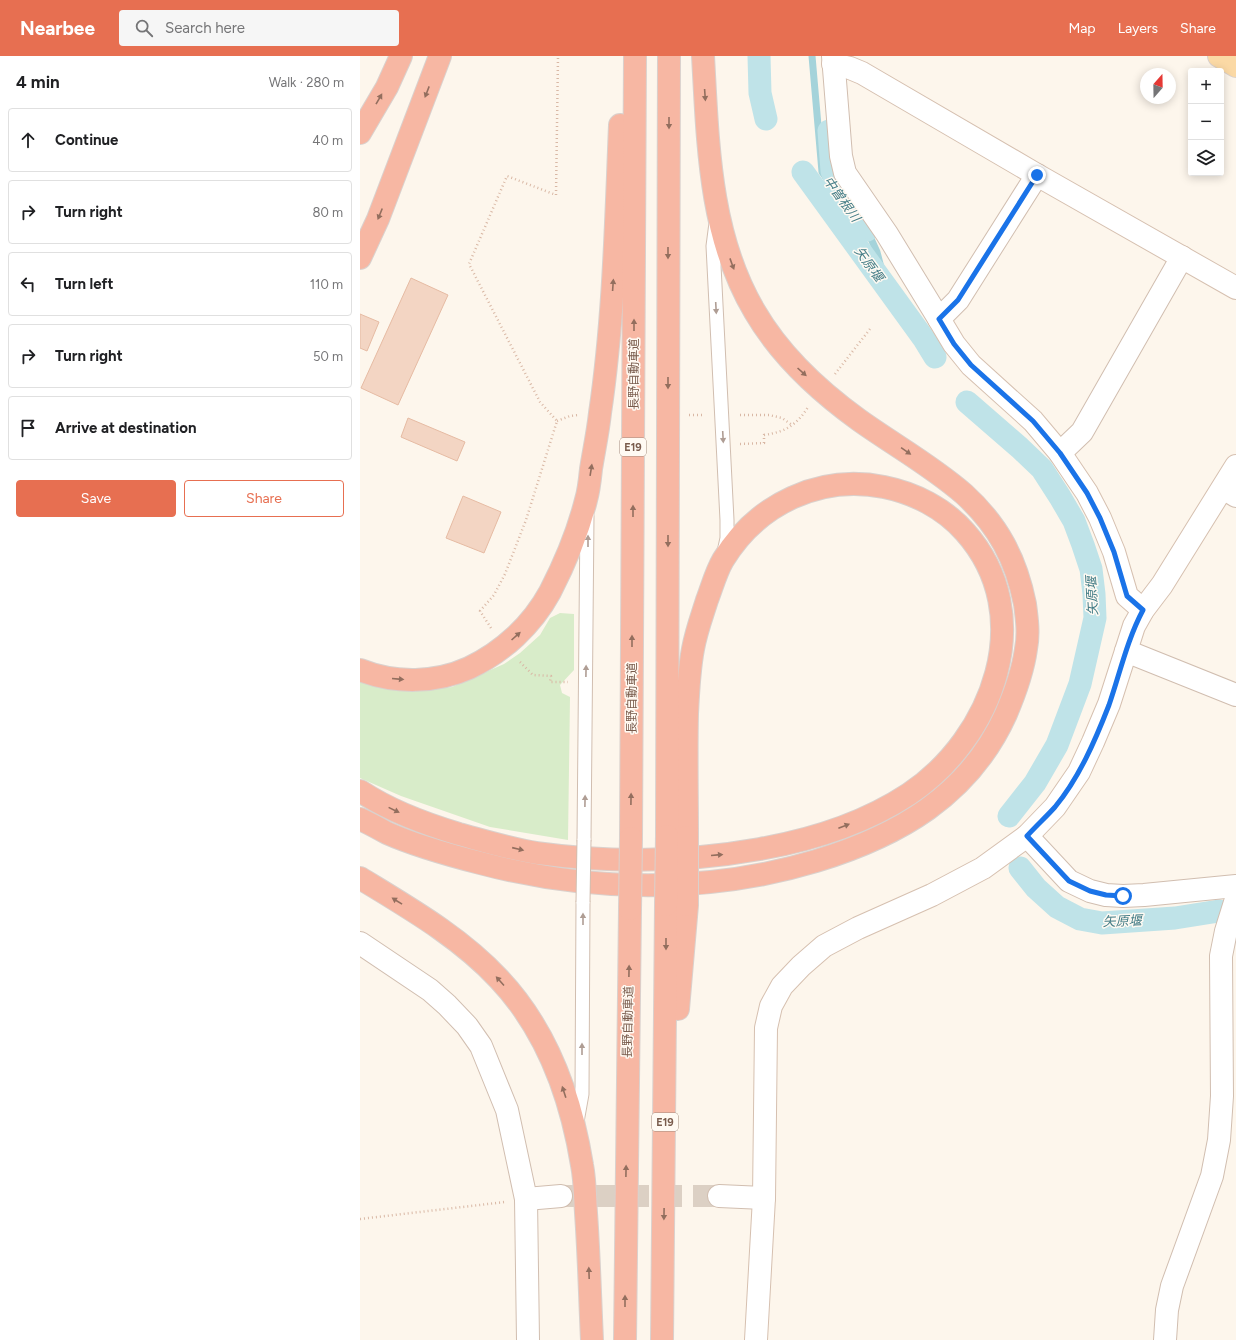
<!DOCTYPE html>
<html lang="en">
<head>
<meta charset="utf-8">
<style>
	:root { --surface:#fff; --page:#f6f6f6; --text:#202124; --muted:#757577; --line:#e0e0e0; --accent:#e76f51 }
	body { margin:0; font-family:Figtree,"Noto Sans JP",sans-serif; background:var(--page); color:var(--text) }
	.controls { position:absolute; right:12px; top:12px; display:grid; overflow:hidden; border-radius:4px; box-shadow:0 2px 10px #0003 }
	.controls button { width:36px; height:36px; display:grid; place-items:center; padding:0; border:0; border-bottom:1px solid var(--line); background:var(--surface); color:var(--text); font:20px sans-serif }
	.compass { position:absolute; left:780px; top:12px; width:36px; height:36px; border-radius:50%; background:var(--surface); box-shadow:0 2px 10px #0003; rotate:20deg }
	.stop { position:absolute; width:12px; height:12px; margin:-9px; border:3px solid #1a73e8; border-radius:50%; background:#fff }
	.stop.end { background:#1a73e8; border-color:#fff; box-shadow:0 1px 4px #0008 }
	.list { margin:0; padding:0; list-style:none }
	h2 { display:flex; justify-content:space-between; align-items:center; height:52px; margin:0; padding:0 16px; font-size:17px }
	h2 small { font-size:13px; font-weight:400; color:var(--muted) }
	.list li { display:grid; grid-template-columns:26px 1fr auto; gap:12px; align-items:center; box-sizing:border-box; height:64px; margin:0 8px 8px; padding:0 8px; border:1px solid var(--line); border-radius:4px }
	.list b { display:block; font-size:15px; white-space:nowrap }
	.list em { font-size:13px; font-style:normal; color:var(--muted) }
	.actions { display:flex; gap:8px; padding:12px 16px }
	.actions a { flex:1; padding:9px 0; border:1px solid var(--accent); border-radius:4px; text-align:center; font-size:14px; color:var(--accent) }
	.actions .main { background:var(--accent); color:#fff }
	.icon { flex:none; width:22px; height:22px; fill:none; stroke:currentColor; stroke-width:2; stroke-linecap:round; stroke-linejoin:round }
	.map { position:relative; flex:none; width:876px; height:1284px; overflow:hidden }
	header { display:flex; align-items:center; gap:24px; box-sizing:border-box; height:56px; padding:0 20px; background:var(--accent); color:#fff }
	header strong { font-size:19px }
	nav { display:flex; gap:22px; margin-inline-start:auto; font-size:14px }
	.search { width:280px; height:36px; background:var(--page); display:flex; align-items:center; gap:10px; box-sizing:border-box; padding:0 14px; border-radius:4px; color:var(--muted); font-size:15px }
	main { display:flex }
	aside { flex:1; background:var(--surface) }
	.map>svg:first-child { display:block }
</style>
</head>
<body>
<header>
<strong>Nearbee</strong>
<div class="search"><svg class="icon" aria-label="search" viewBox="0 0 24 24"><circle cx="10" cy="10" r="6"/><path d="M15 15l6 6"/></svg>Search here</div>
<nav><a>Map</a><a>Layers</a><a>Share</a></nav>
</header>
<main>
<aside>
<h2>4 min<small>Walk · 280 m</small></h2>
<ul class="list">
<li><svg class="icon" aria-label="ahead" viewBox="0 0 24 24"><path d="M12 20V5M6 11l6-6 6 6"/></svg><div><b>Continue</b></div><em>40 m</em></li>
<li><svg class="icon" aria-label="right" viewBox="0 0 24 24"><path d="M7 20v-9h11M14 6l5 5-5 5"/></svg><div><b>Turn right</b></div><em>80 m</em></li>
<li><svg class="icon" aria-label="left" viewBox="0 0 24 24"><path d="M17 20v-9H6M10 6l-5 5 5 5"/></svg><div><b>Turn left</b></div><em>110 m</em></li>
<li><svg class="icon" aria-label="right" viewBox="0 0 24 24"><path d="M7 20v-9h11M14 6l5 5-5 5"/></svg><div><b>Turn right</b></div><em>50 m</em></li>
<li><svg class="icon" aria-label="arrive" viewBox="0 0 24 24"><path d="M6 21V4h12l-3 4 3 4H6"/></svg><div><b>Arrive at destination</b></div></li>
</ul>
<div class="actions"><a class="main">Save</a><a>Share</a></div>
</aside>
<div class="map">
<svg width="876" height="1284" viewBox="0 0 876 1284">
	<rect width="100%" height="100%" fill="#fdf6ec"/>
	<polygon fill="#d8ecc9" points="200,557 214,558 214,614 200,629 202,637 210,641 208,784 130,771 41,740 0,722 0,625 17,631 56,635 92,631 144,608 160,597 180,579 190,562"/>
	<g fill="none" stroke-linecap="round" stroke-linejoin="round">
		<polyline stroke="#a5d3da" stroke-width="7" points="452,0 462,116 498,167 507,174 517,196 526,231"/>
		<g stroke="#bfe3e8" stroke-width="23">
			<polyline points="399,0 400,37 406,63"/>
			<polyline points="469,75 472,115 477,128 494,152 507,174"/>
			<polyline points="443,116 564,283 575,301"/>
			<polyline points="607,346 660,392 682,413 700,441 714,465 723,489 731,513 734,538 735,562 720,628 697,689 675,727 649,760"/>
			<polyline points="660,812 676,832 697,851 720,863 742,867 815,862 859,855"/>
		</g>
	</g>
	<g fill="#f3d5c3" stroke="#e6bba3">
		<polygon points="51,222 88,239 38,349 1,332"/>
		<polygon points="0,258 19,266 7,295 0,292"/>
		<polygon points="48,362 105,386 97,405 41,381"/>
		<polygon points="103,440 141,456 124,497 86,482"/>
	</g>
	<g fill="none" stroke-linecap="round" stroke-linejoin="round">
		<polyline stroke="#dcd0c4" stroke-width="22" stroke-dasharray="22 11" stroke-linecap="butt" points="201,1140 359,1140"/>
		<defs>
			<g id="lane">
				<polyline points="356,167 353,190 367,464 367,482 364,496"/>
				<polyline points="224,784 227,460"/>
				<polyline points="217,1066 222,1038 223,846"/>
			</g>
			<g id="street">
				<polyline points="473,0 481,100 485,117 527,178 579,263 598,244 677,119"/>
				<polyline points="700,397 722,376 822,201"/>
				<polyline points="863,432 876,440"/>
				<polyline points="766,595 876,639"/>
				<polyline points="667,780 709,825 730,835 746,839 763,840 784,839 876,830"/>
				<polyline points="0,887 70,934 87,949 107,970 121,990 147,1054 166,1143 168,1284"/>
				<polyline points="359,1140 404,1142"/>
				<polyline points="166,1143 201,1140"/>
				<polyline points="805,1284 807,1254 812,1230 852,1120 859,1084 862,1040 861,900 866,875 876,843"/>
			</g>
			<g id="secondary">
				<polyline points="473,8 490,12 502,17 677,119 876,232"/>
				<polyline points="579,263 594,288 611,309 673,365 700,397 727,437 740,462 754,496 767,540 783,554"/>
				<polyline points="396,1284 404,1142 406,972 411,950 422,930 441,910 464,890 498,872 572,839 623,812 667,780 695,751 719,716 733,686 749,648 774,570 783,554 802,529 876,410"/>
			</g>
			<polyline id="primary" points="859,0 876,10"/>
			<g id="highway">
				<polyline points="0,77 27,31 41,0"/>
				<polyline points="0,202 18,163 80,0"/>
				<path d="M0,614c35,14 76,13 109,-2 34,-16 63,-43 81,-76 15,-29 28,-60 36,-92 3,-10 4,-21 5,-31 3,-19 7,-37 9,-56 14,-95 16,-192 20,-288"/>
				<path d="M0,735c30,20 65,33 99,43 26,7 52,15 78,19 73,10 150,9 223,-4 51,-9 105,-26 149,-55 84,-56 130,-179 56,-262 -21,-24 -51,-39 -81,-45 -64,-13 -127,17 -161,73 -7,12 -11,27 -16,40 -5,16 -11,32 -14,49 -4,21 -5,43 -6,65 -1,41 0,82 0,123"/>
				<path d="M0,763c9,4 18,9 27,14 29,13 62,22 93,30 109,29 227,31 336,-2 82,-25 153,-65 190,-147 9,-21 17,-43 20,-65 3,-15 1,-30 -1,-45 -9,-45 -27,-79 -61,-110 -32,-28 -70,-49 -105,-74 -40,-29 -79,-65 -104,-108 -46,-77 -47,-169 -52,-256"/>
				<polyline points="307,780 309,0"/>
				<polyline points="271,782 275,0"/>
				<path d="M0,822c49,30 100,59 139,101 48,51 72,118 83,186 3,15 3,32 4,48 3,42 4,85 6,127"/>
				<polyline points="318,953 327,849"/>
				<polyline points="265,1284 270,853"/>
				<polyline points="302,1284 306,849"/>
			</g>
		</defs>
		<use href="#lane" stroke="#d1beb0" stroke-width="15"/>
		<use href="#street" stroke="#d1beb0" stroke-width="24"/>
		<use href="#secondary" stroke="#d6c0b0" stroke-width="24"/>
		<use href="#primary" stroke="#dad1cd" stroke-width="24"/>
		<use href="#highway" stroke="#dad1cd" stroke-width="24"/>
		<g stroke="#d9b8a5" stroke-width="2.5" stroke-dasharray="1 3" stroke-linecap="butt">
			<polyline points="475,318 510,273"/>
			<polyline points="329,359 344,359"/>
			<polyline points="380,359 409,359 422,362 432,369"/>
			<polyline points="197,365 210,360 218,359"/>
			<path d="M380,388l24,-1v-8c21,-3 33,-10 44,-28"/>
			<polyline points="131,572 120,555 134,539 145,518 166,464 197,365 180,346 109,208 147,120 196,139 198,0"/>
			<polyline points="160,606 173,619 191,620 190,626 208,626"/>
			<polyline points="0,1163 145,1146"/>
		</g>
		<use href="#lane" stroke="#fff" stroke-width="13"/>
		<use href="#street" stroke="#fff" stroke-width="22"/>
		<use href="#secondary" stroke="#fff" stroke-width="22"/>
		<use href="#primary" stroke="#fbd9a5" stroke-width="22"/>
		<use href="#highway" stroke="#f7b7a3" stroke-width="22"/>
		<defs>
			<polyline id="lane-bridge" points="223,846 224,784"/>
			<g id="highway-bridge">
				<polyline points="327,781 327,849"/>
				<polyline points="306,849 307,780"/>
				<polyline points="270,853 271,782"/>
			</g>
		</defs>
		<use href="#lane-bridge" stroke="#d1beb0" stroke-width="15" stroke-linecap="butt"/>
		<use href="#highway-bridge" stroke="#dad1cd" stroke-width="24" stroke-linecap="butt"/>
		<use href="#lane-bridge" stroke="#fff" stroke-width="13"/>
		<use href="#highway-bridge" stroke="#f7b7a3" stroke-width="22"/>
	</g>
	<defs><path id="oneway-solid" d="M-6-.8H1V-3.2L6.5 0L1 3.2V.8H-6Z"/></defs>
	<g fill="#936e5e">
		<use href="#oneway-solid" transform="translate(67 36) rotate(111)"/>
		<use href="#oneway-solid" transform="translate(345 39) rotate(86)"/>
		<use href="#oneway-solid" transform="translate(19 43) rotate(-60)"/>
		<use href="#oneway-solid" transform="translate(309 67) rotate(90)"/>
		<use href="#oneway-solid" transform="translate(20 158) rotate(112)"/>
		<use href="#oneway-solid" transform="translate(308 197) rotate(90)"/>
		<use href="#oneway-solid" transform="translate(372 208) rotate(70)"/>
		<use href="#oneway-solid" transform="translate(253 229) rotate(-86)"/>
		<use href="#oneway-solid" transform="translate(274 269) rotate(-90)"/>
		<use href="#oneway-solid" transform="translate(442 316) rotate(42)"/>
		<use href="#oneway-solid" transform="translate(308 327) rotate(90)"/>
		<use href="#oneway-solid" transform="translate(546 395) rotate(35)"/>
		<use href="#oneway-solid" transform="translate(231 414) rotate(-81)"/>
		<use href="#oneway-solid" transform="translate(273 455) rotate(-90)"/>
		<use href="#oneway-solid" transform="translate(308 485) rotate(90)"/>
		<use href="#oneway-solid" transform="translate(156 580) rotate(-42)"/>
		<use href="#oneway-solid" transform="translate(272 585) rotate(-90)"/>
		<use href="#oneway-solid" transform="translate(38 623) rotate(5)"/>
		<use href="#oneway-solid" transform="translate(271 743) rotate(-89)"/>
		<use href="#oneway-solid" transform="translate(34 754) rotate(26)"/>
		<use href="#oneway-solid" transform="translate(484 770) rotate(-21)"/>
		<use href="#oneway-solid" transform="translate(158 793) rotate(13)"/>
		<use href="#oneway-solid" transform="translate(357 799) rotate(-5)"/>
		<use href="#oneway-solid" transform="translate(37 845) rotate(-148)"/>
		<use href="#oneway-solid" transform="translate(306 888) rotate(90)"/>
		<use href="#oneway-solid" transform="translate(269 915) rotate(-89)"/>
		<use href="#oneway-solid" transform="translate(140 925) rotate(-132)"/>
		<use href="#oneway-solid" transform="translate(204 1036) rotate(-108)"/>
		<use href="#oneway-solid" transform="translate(266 1115) rotate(-89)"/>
		<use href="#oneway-solid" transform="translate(304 1158) rotate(91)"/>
		<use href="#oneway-solid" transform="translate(229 1217) rotate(-92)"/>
		<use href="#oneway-solid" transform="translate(265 1245) rotate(-90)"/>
	</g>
	<g fill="#af9d94">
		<use href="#oneway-solid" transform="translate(356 252) rotate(87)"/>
		<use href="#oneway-solid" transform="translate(363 381) rotate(87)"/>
		<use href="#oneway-solid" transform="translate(228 485) rotate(-90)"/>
		<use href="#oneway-solid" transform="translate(226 615) rotate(-89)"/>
		<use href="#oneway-solid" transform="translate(225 745) rotate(-89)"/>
		<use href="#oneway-solid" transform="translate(223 863) rotate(-90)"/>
		<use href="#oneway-solid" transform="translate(222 993) rotate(-90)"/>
	</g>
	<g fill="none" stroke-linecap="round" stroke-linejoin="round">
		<path stroke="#1a73e8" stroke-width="5" d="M677,119l-79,125 -19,19 15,25 17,21 62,56 27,32 27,40 13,25 14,34 13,44 16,14c-16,30 -23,63 -34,95 -14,36 -30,73 -54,102 -9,10 -19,19 -28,29l42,45 21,10 16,4 17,1"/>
	</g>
	<g text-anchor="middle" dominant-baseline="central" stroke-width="3" stroke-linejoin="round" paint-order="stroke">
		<g fill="#fffaf3" stroke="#a28b7f" stroke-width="1">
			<rect x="260" y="382" width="26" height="18" rx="3"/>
			<rect x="292" y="1057" width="26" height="18" rx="3"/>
		</g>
		<g font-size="11" font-weight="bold" fill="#7a5c4d">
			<text x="273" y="391">E19</text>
			<text x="305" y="1066">E19</text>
		</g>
		<g font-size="12" fill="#7a5c4d" stroke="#fffaf3">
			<text transform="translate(274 318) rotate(-90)">長野自動車道</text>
			<text transform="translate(272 642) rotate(-90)">長野自動車道</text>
			<text transform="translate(268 966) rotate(-89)">長野自動車道</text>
		</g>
		<g font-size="13" font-style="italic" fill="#437c86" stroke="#fffaf3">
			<text transform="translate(482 143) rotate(54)">中曽根川</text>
			<text transform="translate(509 208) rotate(54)">矢原堰</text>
			<text transform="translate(732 540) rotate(-93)">矢原堰</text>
			<text transform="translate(762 865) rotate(-2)">矢原堰</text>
		</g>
	</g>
</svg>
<div class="controls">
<button>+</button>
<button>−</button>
<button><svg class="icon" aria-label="layers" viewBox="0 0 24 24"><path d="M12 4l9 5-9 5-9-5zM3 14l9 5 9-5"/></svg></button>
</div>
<svg class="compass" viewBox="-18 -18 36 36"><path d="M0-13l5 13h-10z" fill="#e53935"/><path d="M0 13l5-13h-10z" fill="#757577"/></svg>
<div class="stop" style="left:763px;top:840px"></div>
<div class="stop end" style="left:677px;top:119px"></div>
</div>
</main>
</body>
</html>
